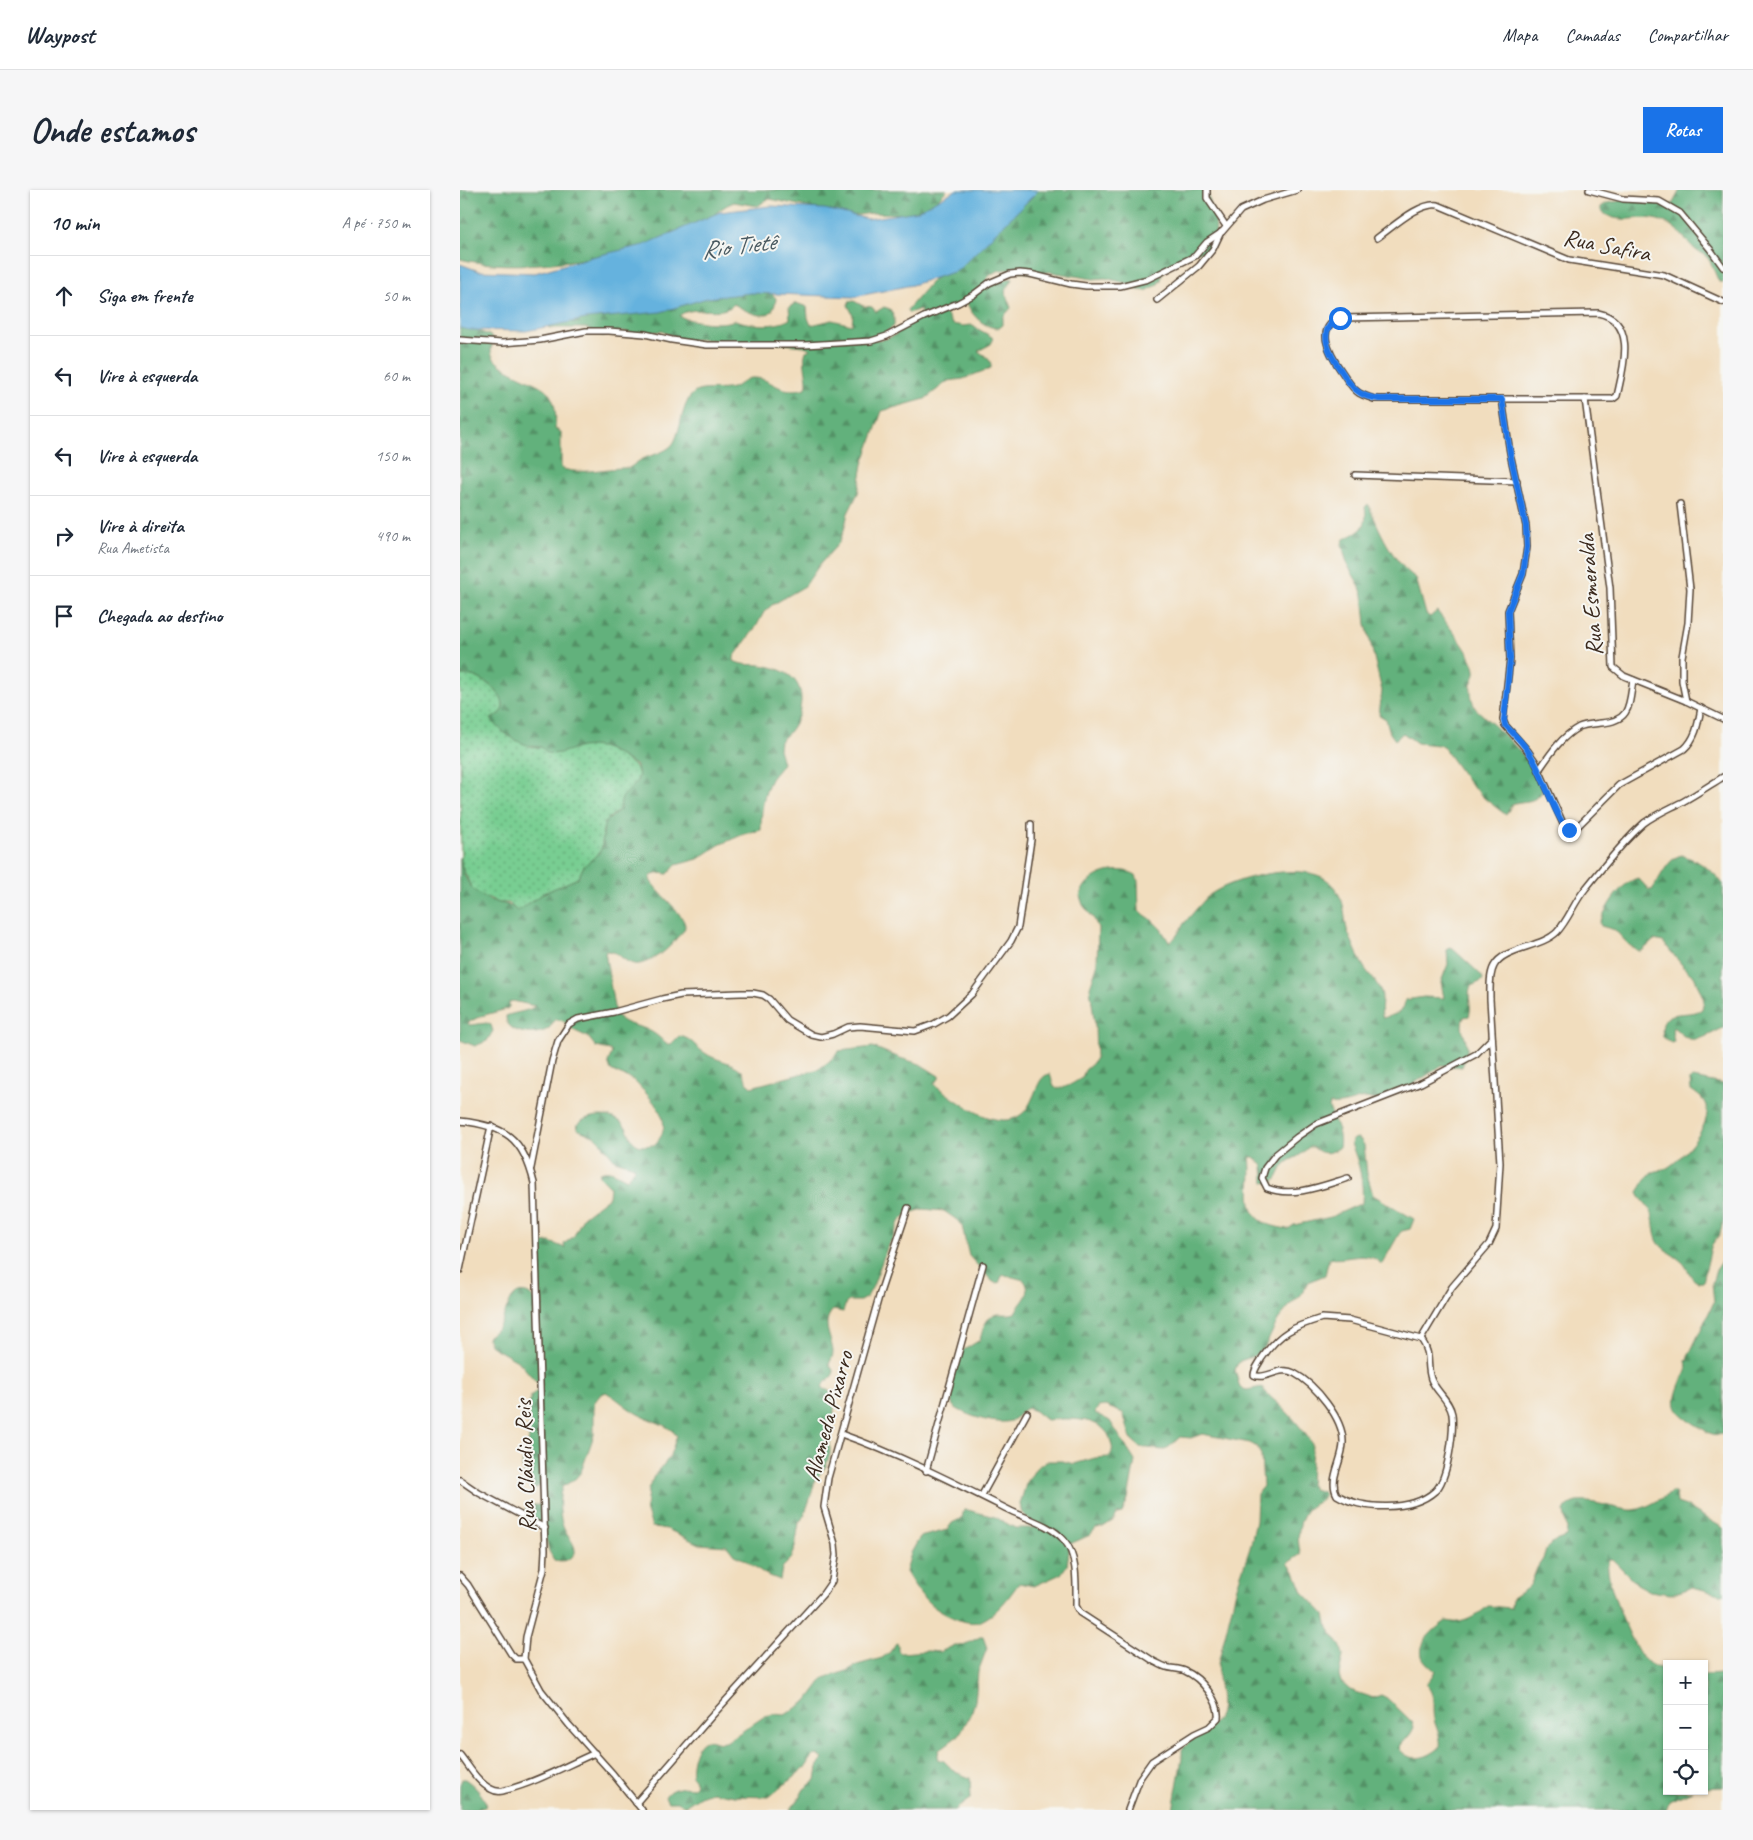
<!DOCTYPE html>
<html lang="pt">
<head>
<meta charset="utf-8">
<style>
	:root { --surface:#fff; --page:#f6f6f7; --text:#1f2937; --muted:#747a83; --line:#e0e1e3; --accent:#1a73e8 }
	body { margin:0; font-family:Caveat,sans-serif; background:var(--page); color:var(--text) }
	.controls { position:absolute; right:15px; bottom:15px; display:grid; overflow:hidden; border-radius:0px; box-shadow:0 1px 4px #0004 }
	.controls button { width:45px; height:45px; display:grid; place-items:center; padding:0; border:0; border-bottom:1px solid var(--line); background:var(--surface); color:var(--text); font:25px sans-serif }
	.stop { position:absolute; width:15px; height:15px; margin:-11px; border:4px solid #1a73e8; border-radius:50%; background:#fff }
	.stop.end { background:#1a73e8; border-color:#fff; box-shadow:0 1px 5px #0008 }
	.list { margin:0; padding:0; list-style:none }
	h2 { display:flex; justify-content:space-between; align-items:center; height:65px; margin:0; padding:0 20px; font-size:21px }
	h2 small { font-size:16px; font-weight:400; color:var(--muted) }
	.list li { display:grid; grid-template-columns:32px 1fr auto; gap:15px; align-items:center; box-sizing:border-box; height:80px; padding:0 20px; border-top:1px solid var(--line) }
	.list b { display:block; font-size:19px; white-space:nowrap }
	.list p { margin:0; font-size:16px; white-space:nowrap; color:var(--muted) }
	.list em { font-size:16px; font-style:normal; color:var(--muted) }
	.icon { flex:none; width:28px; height:28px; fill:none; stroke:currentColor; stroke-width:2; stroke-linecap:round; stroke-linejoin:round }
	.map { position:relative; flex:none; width:1263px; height:1620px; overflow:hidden; border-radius:0px }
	header { display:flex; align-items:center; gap:30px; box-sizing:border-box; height:70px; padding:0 25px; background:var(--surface); border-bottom:1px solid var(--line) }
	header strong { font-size:24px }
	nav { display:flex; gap:28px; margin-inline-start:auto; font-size:18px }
	.intro { display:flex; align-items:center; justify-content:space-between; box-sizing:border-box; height:120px; padding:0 30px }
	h1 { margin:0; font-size:35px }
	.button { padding:12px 22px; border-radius:0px; background:var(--accent); color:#fff; font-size:18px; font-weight:700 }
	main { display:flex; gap:30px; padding:0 30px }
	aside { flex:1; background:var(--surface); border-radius:0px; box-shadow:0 1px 4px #0004 }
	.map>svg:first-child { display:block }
</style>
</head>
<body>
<header>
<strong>Waypost</strong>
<nav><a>Mapa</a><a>Camadas</a><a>Compartilhar</a></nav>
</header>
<div class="intro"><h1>Onde estamos</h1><a class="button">Rotas</a></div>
<main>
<aside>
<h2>10 min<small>A pé · 750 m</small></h2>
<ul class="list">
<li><svg class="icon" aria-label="ahead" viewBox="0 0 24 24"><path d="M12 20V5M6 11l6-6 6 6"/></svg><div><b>Siga em frente</b></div><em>50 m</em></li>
<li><svg class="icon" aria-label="left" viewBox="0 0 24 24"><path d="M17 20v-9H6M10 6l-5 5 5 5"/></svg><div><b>Vire à esquerda</b></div><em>60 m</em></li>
<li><svg class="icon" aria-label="left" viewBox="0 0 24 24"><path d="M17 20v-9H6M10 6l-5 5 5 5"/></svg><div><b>Vire à esquerda</b></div><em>150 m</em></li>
<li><svg class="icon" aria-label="right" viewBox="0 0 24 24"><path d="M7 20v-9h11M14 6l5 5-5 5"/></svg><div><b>Vire à direita</b><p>Rua Ametista</p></div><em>490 m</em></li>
<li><svg class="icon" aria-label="arrive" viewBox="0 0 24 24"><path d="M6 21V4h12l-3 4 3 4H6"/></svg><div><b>Chegada ao destino</b></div></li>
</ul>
</aside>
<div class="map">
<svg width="1263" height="1620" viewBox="0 0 1263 1620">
	<defs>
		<pattern id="grass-dots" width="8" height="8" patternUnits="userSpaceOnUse" patternTransform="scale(1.25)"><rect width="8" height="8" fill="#78ce92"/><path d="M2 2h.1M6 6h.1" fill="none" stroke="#64a777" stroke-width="1.8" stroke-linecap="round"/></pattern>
		<pattern id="forest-firs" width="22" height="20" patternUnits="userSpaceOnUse" patternTransform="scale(1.25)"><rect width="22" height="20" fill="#62b17c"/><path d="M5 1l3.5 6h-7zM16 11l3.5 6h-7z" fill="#529065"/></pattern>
	</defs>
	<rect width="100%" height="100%" fill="#f6f6f2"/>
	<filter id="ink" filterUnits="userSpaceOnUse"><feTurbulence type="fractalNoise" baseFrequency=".02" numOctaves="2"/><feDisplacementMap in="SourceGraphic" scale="10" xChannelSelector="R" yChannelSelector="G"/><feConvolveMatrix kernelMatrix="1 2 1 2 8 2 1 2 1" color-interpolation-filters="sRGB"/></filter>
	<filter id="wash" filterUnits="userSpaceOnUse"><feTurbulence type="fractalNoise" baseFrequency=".0096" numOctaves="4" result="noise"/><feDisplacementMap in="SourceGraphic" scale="20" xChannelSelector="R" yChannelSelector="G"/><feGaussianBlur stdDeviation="1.12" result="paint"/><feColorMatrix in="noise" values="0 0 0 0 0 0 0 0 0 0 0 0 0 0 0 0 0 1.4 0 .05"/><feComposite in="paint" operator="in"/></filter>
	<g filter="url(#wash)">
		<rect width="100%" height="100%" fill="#f1ddbe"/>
		<path fill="url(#grass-dots)" stroke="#5a7c58" d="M0,485c4,0 8,0 12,1 11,2 39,22 29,36 -2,2 -7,5 -9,7l39,28h10l13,7c30,-8 40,-15 68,3 5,4 11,7 15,12l2,7 -5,10 -12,13 -3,11 -10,8 -6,11 -1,18 -3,7 -15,12 -6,12 -34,15 -27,18 -8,-8h-10l-10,-5 -10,-2 -8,-9 -10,-23z"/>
		<g fill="url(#forest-firs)" stroke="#4e6e4d">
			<path d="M0,0h487l-14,14 -21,10 -39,-1 -23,3 -80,-17 -4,1 -8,6 -24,-4c-20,7 -31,28 -48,37 -9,5 -27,6 -37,8 -56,12 -133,26 -189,12z"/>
			<path d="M566,0h182c2,26 17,35 -1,62h-12l-24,12 -8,7 -2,9 -4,5 -11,6 -8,-1 -12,-7 -21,-5 -12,1 -42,-7h-5l-3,4c-18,-3 -44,-15 -57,4v3c10,1 17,-6 27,-4l-8,13 6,16 -8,9v8l-4,3c-16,0 -29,-14 -33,-28l-21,11 7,13 11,2 8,-1 21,12 1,3 -2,4 -13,7c6,4 14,8 13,17l-28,11 -15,2 -23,18 -43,12 -19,53 -5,29 -10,20 -4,17 -5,13 -19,21 -15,22 -33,19 -8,7 -8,15 -22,30v4c9,5 17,3 26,4 22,3 42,12 41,36 -1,17 -8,29 -21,40l-1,8 4,14c-3,6 -8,10 -12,16 -8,15 -10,34 -10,51l-17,4 -25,11 -21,14 -22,6 -8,9 -10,-1 -7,3 -1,4c7,12 35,35 35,46 0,5 -6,9 -9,13 -4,5 -8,10 -14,14 -6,4 -20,13 -28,11 -11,-2 -15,-13 -27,-13l-2,1 10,61c7,11 16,11 28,15 9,3 17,9 23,16h5l8,-8c15,3 14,10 26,17 11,8 26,8 36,17 5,5 4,12 10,17l68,-18 12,-9 8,-9 34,-4 27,11 20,6 19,12v3l-5,4 1,2c21,15 66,52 90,26 5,-6 8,-14 11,-21 3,-7 6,-15 14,-16l4,13c10,4 20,-5 28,-9l3,-8 7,-6 4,-6 -1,-32 -5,-39 7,-21 1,-38 -4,-9 -11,-14 -3,-9c6,-22 37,-32 56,-21l2,6 1,30 12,8 10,10 8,13c8,-4 9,-9 14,-17 2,-3 25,-30 28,-31 25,-17 86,-31 113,-16 7,4 12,11 15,17 6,10 5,19 7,30 1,7 5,14 8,21 3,7 6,15 10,21 5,8 14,16 17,25 3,8 -2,18 2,26 12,-4 21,-4 22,-18l19,-3 20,1 -3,-16 7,-18 -1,-14 3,-2 3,1 26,24 4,5 -1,3 -11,5c-5,10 2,19 -2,30l-5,1c-6,12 4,22 3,33 0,5 -3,11 -5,17l-20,-2c-12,9 -52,35 -66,35 -4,0 -7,-2 -11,-2 -13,2 -22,8 -35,6l-1,4c5,11 13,27 10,40 -10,6 -17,7 -26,-1h-4c-3,2 -6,6 -9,8 -4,3 -10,4 -14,8 -8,7 -7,24 -22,19l-1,-16 -9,-9h-4c5,36 -15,65 38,72l6,-4 37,-8 31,-14c2,-20 -3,-41 -11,-59l1,-4 5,-2 4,2 3,5 3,29 6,21 41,24 -4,10 -8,2 -3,3 -17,30c-3,-1 -6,-5 -9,-6 -15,-5 -30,3 -44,0l-4,17 -17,7 -7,13 -10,9 -13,16 -13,27 -11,9 -14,5 -3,4 -2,5 5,18 7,2 15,-3c6,10 17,16 25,25 9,9 17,20 25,31l-2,41 3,5 10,3 2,3c-5,7 -10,8 -16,13 -11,9 -13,34 -8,46l-13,9 8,11 7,18 22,23 3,13 13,19 2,9 -4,19 2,7 9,8 18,6 5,2 8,-3 6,3 25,24 2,5c-3,9 -10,13 -15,21 10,16 30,10 41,-1 1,-10 -2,-15 -5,-24 -5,-16 3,-24 -9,-39l7,-8 2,-5c-4,-4 -12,-10 -13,-15 -4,-15 14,-28 24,-35 4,0 8,2 12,1 11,-1 22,-9 30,-16l23,2 1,-10 14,-9 5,-5 6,-16 6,-9 3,-10 7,-7 13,-5 1,-8 -3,-17c8,-23 53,0 70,-2 14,-2 27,-12 39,-18l3,2 1,9 9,3 37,22v67l-30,-8 -22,7 -21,-3 -13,-7 -25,-25h-3c-8,14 23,86 34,99 6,7 14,10 24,12v121h25l-23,10 -3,9h-493l9,-52v-9c9,-11 21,-15 31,-25 16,-15 2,-42 5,-60l19,-78 13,-38 6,-27 1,-27 6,-8 -2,-31 -4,-8 -7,-4 -48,-9 -11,4 -11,-1 -11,10 -6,3 -23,-3 -9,-8 -8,-26 -18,-7 -7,1 -3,6 15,8 25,40 -7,38 -6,14 -5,1 -3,6 -11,7 -7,1 -6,7 -20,9 -3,21 -6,9 -27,12 -15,-3c-10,14 -22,31 -38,38 -7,3 -15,1 -22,-1 -29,-11 -38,-23 -53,-48l5,-19 9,-16 27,-7 5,-7 10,-5 2,-9 31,8 20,11h18l2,-3 -13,-12 -2,-9 6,-20 10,-16 11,-7h15l12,3 21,-6 14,-1c4,-5 4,-9 2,-15 -5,-26 -44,-24 -65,-22l-11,-9 -8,-3c-7,3 -9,9 -14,12 -13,7 -50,-5 -60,-14 -7,-17 4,-39 9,-55l18,-11c3,-11 5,-24 18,-26 6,0 11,1 17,-1 6,-13 19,-18 9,-33l-19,-5 -3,1 -3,7 -6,-1 -24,-26 -7,-30 -5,-6 -13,-9 -21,-2 -16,5 -8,8 -6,16 -5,7 -15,41 -6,11 -7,4h-11l-3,2 -3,9 -10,-2c-13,13 -1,28 0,42 0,4 -2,8 -4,12l5,8 -2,4 -10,10 2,3 7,2 3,6v18l-4,20v19l-4,12 -11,14 -4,16 -7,20 -5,7 -5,29 -3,7 -9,9 -2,12 -15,-6 -20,-14 -11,-5 -7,-9 -28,-2 -32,-15 -15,-2 -6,-18 2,-19 6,-14 15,-18 8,-22c-9,-13 -28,-15 -41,-23 -11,-6 -19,-15 -30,-21l-6,3 -6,8v32l-13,37 -6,7 -13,8c-4,12 -3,33 3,44 4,8 11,13 10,22 -5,8 -12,9 -21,7l-5,-9 -6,-26 -3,-2 -11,4c-8,-5 -4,-15 -2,-22h14l3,-5 -1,-15 -10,4 -3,-1 -8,-21 1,-11 6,-17v-34l2,-9 7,-7 1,-4 -20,-23 -28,-16 -4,-9c4,-3 9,-7 12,-11 7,-10 10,-38 27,-33 8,2 10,12 17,14l-5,-30 2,-14v-18l2,-2 8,-1 15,6 -1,-4 10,-8 9,-19 26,-20 1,-10 -11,-11 1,-4c10,-4 17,2 27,7l8,-10 -1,-3 -19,-6 -19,-23 -19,-8 1,-5c11,-11 37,-11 47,2 5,5 4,13 10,17 5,5 13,2 19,2 20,-19 5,-38 -10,-54 -4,-3 -7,-8 -11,-11 -7,-4 -15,-5 -22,-10l-3,-8 4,-9 -2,-3 -14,-3 -8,-10 -13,-6 -12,-10 -8,-2c-2,3 -4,8 -7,10 -12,8 -43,5 -42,-13 9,-4 22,-4 29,-10l-22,-5 -4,1v5l-2,2 -26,7 -14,7 3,2 17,-2 4,2 2,6 -6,10 -12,5 -15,-6v-183c4,26 14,39 39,46 10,2 10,1 18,8l27,-18 34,-15 6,-12 15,-13 3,-6 2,-23c4,-5 11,-9 15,-14 2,-3 1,-8 3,-12 7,-10 24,-18 13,-33 -23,-14 -34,-24 -62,-16 -9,3 -17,6 -26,4l-6,-6c-20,0 -38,-13 -50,-28 3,-2 8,-5 10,-7 10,-15 -18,-34 -29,-36 -4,-1 -8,-1 -12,-1v-351l29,11 6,5c-20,27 42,38 53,52 9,12 8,24 7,37l6,3v36c19,8 47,-1 68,0 5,-3 10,-8 16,-10 9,-4 19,-5 27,-13 10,-12 9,-49 26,-54 10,-3 23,0 34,-3 7,-1 12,-10 20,-10 21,-1 25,18 54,10 4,-9 -5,-25 0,-37l5,-2 -7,-3 -20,-2 -10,-2 -15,1 -61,-4 -13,2 -24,-10 -23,3 -16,-3 -19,5 -16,-8h-38l-3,-4 108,-26 116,-6 6,6c-2,28 -27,15 -42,6 -12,14 -41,-1 -55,12 13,6 43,10 56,4 15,5 40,8 55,-1l-1,-12 7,-4 11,4 1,11 3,7 21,-5 20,5 1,-10 -5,-10 1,-3 5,-1 9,5 9,1 4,5 8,-5 6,2 4,8v9l-5,4 -16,9c18,5 35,-15 48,-25l-1,-5 -11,4 -2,-3 24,-28 33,-28z"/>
			<path d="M1220,0h43v92h-4c-4,-8 -7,-19 -12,-25 -3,-3 -7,-4 -10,-6 -16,-14 -20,-28 -44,-32 -18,-3 -36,6 -52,-8v-4l6,-4 31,-5 13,5 21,2z"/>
			<path d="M908,314c11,25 24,58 48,74l10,36 4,3 7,-6c11,15 35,41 38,59 1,6 -3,9 -4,15 -1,7 1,16 4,23 22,21 63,53 67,84 -8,12 -19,8 -30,12l-6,11 -22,-17 -18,-19 -22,-31 -5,-3 -22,-2 -14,-10 -8,7 -5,-7 -4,-14 -7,-4 3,-24 -16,-67 -3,-29 -5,-12 -11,-19 -5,-20 2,-5c18,-8 24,-12 21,-32z"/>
			<path d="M1221,665c17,5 32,15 42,29v144c-11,5 -26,16 -38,9 -4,-3 -8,-7 -12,-10l-1,4 2,11 -3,1 -8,-6c-6,-33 27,-18 39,-28l2,-9 -10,-24 -7,-5 -24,-29 -9,-2 -12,11h-4l-10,-7 -13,-14 -14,-4 -1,-3c6,-16 20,-40 38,-45l11,12h3c8,-11 15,-31 29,-35z"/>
			<path d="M1233,888l30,6v136l-3,14 -9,13 -8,35c-13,2 -13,-13 -21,-20 -7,-7 -18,-11 -24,-20 -5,-10 -3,-21 -7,-31 -4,-7 -10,-11 -13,-19 4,-6 7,-12 11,-17 4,-5 15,-4 21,-9 13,-9 43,-42 36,-60 -2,-7 -9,-12 -15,-16l-1,-10z"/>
			<path d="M1263,1070v174c-10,3 -17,-3 -25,-8 -24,-15 -28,-19 -16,-47 4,-7 6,-10 4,-18l28,-59 -2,-19 4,-13z"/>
			<path d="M520,1447h3l4,11 -9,24 -3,29 -4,13 -12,21 -20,15 -2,9 7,2 11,11 15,6 1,20 -16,12h-165l8,-10 6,-11 12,-9 2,-13 5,-8 -5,-4 -5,1 -7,11 -37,30 -34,-1 -23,-4 -12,4 -15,10 -7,-4h-10l-3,-5c5,-10 18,-10 28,-9l3,-5c-1,-2 -3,-5 -4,-7 -2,-9 3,-35 14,-36 7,0 11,4 20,2l39,-26 9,-2 11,1 22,-14 17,-23 23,-7 10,-6 25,-7 8,-6 6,-9 2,1v7l3,2 27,-2 12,1 15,-7h9z"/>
			<polygon points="1263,1484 1263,1597 1244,1598 1244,1485"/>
			<path d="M2,1589h3c9,6 17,15 21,24l-1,4 -11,3h-14v-25z"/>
		</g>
		<polygon fill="#65b2de" stroke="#506e7e" points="496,0 579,0 497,81 452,95 394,107 291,103 247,108 201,122 126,129 66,141 9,140 0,138 0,74 19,81 75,83 131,67 184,55 260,22 311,16 365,19 408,29 457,21"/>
	</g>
	<g filter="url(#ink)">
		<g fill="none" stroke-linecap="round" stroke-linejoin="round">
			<defs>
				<g id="street">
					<polyline points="747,0 747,8 766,36"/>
					<polyline points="1129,0 1163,9 1199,11 1220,23 1250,59 1263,77"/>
					<path d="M917,48c16,-11 42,-36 61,-33l131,55 95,15 59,27"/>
					<polyline points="697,110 739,76 753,59 761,42"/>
					<path d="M1138,123c40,8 25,56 19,83l-4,3h-239c-5,-2 -10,-3 -15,-6 -8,-5 -12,-14 -17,-21 -12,-17 -30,-48 2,-54z"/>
					<polyline points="0,150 42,153 80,150 126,141 149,141 185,144 212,150 247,155 345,155 411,151 427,146 464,127 498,113 513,105 529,93 550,84 560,83 570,84 611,94 626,96 660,96 688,89 735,66 747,52 762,42 781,20 803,10 837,0"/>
					<path d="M1042,209l8,54 16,73 1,21 -4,27 -15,37 2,48 -7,61 2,5 23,26 7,10 30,67 4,2 7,-2 43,-43 65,-36c12,-11 14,-25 17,-41"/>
					<polyline points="1125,209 1150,398 1153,477 1164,486 1226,511 1263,529"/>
					<polyline points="895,285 1057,291"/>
					<polyline points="1220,314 1230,399 1228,433 1222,467 1222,491 1226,511"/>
					<path d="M1079,580c11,-16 23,-34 40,-43 6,-3 15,-3 22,-4 30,-2 28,-18 32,-43"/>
					<path d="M0,931c45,5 63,16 74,62l11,367 -1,19 -18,68 -2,22 17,31 28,35 44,49 29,36"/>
					<polyline points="71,978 92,871 98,851 109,834 118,829 154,822 202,809 221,805 281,803 293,803 303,805 309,809 327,830 352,845 361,847 373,844 388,837 400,836 455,841 474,834 488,826 512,804 551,751 558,737 571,650 571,634"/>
					<path d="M888,988c-26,8 -55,20 -81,10l-5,-10 3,-10 10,-13 22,-18 19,-13 105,-41 55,-29 16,-16"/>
					<polyline points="0,1080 31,936"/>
					<path d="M862,1128l28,2 71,19c11,15 5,25 10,40 5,13 18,20 21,35 2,17 -4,66 -17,77 -23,21 -73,19 -98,4 -9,-16 6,-35 6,-52 1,-24 -28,-59 -49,-70 -14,-8 -29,8 -40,2 0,-6 5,-11 8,-17 18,-26 31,-31 60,-40z"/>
					<path d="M961,1149l31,-52 37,-43 7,-15 4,-66 -10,-164c0,-10 -1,-24 4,-33 10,-19 47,-18 63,-34 12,-13 17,-30 29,-44 16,-20 39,-48 58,-65 12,-9 27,-15 40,-22 13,-7 26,-16 39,-24"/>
					<path d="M381,1244c57,20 116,50 170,77 17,8 40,14 53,29 14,16 12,45 12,66l4,7 75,49c3,1 7,4 11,5 6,2 13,1 19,4 16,7 35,30 33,47l-9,9 -15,7 -42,27 -12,17 -12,32"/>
					<polyline points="466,1281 523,1075"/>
					<polyline points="0,1290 19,1303 85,1338"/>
					<polyline points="522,1305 567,1223"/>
					<polyline points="0,1386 8,1395 51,1464 56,1469 64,1469"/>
					<path d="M0,1565c9,11 18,28 31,34 5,3 10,3 15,1 29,-7 61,-25 89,-37"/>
					<polyline points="176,1613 250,1528 363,1404 372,1391 376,1365 375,1354 364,1317 368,1288 420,1103 448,1018"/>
				</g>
			</defs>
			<use href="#street" stroke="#564536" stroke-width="8"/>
			<use href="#street" stroke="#fff" stroke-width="5"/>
		</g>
	</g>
	<g fill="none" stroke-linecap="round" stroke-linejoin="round" filter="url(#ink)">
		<path stroke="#1a73e8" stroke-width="6" d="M880,128c-26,11 -9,39 2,54 5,8 10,16 18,21 6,4 12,5 19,6h123l8,54 16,73 1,21 -4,27 -15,37 2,48 -6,61 1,5c11,11 22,22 29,36 9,15 23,61 35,69"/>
	</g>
	<g text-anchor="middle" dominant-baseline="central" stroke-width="4" stroke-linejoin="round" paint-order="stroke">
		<g font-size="24" fill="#3b2a1e" stroke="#f6f6f2">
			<text transform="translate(1147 55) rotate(11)">Rua Safira</text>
			<text transform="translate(1130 405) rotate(-94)">Rua Esmeralda</text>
			<text transform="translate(368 1226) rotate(-75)">Alameda Pixarro</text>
			<text transform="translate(65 1276) rotate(-92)">Rua Cláudio Reis</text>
		</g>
		<g font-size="25" font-style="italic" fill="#4a5a61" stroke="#f6f6f2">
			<text transform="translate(278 56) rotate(-7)">Rio Tietê</text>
		</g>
	</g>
</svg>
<div class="controls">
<button>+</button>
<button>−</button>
<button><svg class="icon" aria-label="locate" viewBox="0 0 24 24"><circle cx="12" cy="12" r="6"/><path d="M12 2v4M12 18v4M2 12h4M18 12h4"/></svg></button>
</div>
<div class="stop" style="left:880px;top:128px"></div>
<div class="stop end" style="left:1109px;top:640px"></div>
</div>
</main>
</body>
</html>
